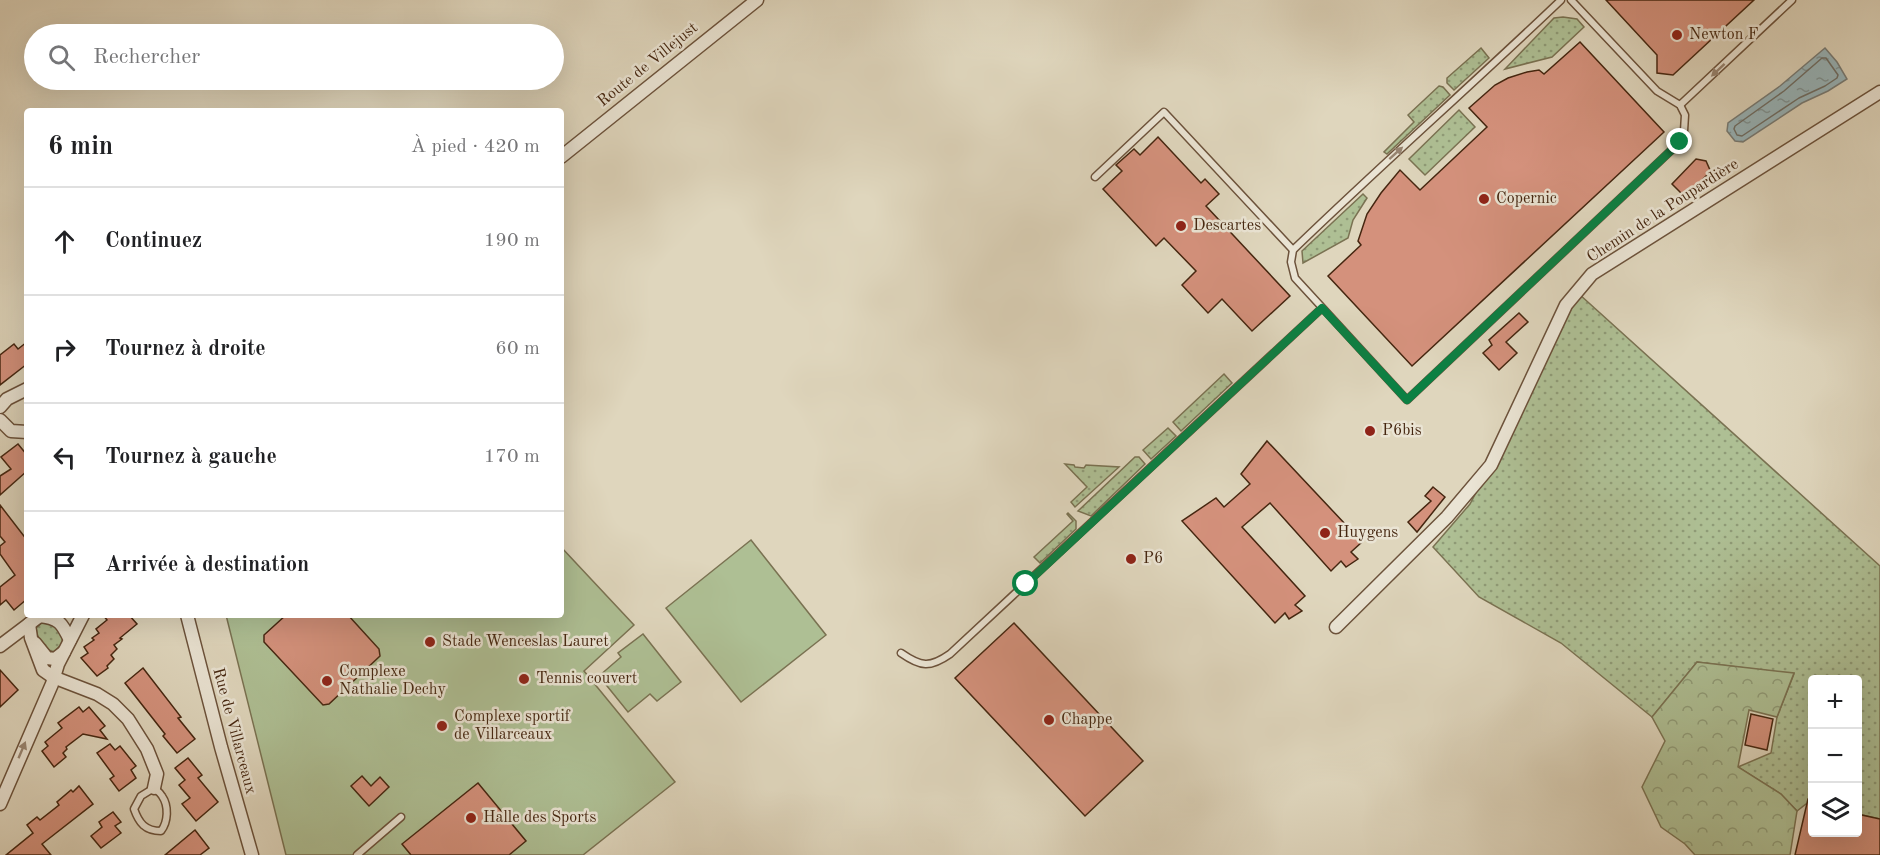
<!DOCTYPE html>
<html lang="fr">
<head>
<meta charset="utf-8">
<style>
	:root { --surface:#fff; --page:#f2f2f2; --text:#202124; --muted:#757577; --line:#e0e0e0 }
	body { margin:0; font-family:"Old Standard TT",serif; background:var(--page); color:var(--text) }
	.controls { position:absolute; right:18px; bottom:18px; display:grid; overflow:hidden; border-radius:6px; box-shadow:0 6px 24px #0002 }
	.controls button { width:54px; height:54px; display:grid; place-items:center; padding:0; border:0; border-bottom:2px solid var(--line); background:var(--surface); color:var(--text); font:30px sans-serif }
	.stop { position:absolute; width:18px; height:18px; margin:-14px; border:4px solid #0b8043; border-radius:50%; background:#fff }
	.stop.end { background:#0b8043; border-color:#fff; box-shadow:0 2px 6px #0008 }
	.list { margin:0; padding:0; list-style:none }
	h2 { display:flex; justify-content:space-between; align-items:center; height:78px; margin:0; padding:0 24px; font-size:26px }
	h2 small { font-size:20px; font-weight:400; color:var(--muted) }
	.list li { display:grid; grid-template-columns:39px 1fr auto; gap:18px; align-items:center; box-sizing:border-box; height:108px; padding:0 24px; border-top:2px solid var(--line) }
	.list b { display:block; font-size:22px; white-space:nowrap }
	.list em { font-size:20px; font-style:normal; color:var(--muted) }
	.icon { flex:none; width:33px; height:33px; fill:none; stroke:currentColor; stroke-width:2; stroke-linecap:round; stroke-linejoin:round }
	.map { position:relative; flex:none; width:1880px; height:855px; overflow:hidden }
	.search { position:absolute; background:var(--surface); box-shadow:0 6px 24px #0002; left:24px; top:24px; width:540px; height:66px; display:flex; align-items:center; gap:15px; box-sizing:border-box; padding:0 21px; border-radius:33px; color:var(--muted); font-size:22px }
	.panel { position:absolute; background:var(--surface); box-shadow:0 6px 24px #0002; left:24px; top:108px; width:540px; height:510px; border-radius:6px }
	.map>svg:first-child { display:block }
</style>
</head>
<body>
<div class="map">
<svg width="1880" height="855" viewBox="0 0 1880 855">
	<defs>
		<pattern id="grass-dots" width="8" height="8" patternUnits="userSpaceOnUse" patternTransform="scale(1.5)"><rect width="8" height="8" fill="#aebf94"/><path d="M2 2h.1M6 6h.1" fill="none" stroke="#8f9b77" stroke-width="1.8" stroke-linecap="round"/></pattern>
		<pattern id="forest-crowns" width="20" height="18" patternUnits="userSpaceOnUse" patternTransform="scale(1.5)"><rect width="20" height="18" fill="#aebf94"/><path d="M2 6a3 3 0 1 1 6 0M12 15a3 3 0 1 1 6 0" fill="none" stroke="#8f9b77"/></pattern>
		<pattern id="water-ripples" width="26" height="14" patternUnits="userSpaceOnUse" patternTransform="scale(1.5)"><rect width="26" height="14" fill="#98b6bc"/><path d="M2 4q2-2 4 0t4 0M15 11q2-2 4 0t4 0" fill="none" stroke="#7e9497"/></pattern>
	</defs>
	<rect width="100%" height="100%" fill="#dfd6bd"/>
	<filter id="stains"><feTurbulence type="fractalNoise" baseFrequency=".00333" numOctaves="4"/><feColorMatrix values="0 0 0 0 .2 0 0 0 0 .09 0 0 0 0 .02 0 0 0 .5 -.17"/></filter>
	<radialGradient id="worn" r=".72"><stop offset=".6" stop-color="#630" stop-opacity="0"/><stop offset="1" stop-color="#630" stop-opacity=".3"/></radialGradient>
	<g fill="url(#grass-dots)" stroke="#7a7252" stroke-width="1.5">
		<polygon points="1563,17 1577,19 1584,27 1552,57 1505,69 1554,18"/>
		<polygon points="1481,48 1489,58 1454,90 1447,83 1447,78"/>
		<polygon points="1439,86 1443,87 1450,95 1387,154 1384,152 1414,122 1408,115"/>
		<polygon points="1459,110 1475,127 1425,175 1409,159"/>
		<polygon points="1363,194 1367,198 1353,220 1348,238 1303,263 1302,251"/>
		<polygon points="1579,294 1880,566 1880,819 1858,814 1858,680 1812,680 1812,805 1806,804 1797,811 1781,794 1738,767 1771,753 1777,717 1794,674 1697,662 1652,717 1561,643 1479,597 1433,547 1470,504"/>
		<polygon points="1224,374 1232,383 1181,431 1173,422"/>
		<polygon points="1168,428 1176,436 1151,459 1143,450"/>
		<polygon points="1135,457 1139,457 1145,464 1091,516 1078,511"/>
		<polygon points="1065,464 1074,465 1075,467 1084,468 1086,465 1119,467 1075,507 1071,502 1087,487"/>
		<polygon points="1068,513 1076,521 1076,529 1040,563 1034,557 1073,521 1067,514"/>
		<path d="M44,621l11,4 8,10 -1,9 -8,8c-13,-4 -16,-12 -18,-24z"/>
	</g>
	<polygon fill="url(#forest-crowns)" stroke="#7a7252" stroke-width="1.5" points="1697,662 1794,673 1777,717 1749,710 1738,767 1781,794 1797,811 1790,855 1695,855 1685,844 1661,827 1642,787 1665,741 1652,717"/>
	<g fill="#aebf94" stroke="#7a7252" stroke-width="1.5">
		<polygon points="751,540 826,635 741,702 666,608"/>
		<polygon points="561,547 634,625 584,671 675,782 583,855 286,855 226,615 561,615"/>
		<polygon points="643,634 681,682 657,701 650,694 628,712 599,676 621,657 618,653"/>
	</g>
	<polygon fill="url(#water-ripples)" stroke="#777c77" stroke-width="1.5" points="1825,48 1837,62 1847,79 1828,91 1802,103 1743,142 1735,141 1727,131 1728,123 1780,86"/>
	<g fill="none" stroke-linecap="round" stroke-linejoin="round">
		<polygon stroke="#6e6e66" stroke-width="1.5" points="1822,58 1826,58 1838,75 1837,78 1825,86 1799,98 1742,136 1737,135 1734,129 1735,126 1784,91"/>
	</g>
	<g fill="#d4917c" stroke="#452610" stroke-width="1.5">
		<polygon points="1606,0 1754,0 1673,75 1657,73 1657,55"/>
		<polygon points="1580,42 1664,132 1412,366 1328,276 1361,245 1358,241 1367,214 1381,193 1400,170 1420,190 1487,127 1469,108 1495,85 1508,78 1527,72 1539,70 1544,74"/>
		<polygon points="1158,137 1201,183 1205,179 1219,194 1206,206 1290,296 1252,331 1222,299 1208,313 1182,285 1196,271 1164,238 1156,246 1103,189 1122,171 1116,165 1134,149 1140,155"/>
		<polygon points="1696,159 1706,161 1710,170 1708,174 1685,197 1672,184"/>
		<polygon points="1519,313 1528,322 1506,342 1517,353 1499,370 1483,353 1492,345 1489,340"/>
		<polygon points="27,342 27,364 0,385 0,355 14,344 18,349"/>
		<polygon points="1267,441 1362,542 1351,552 1358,559 1346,567 1341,561 1331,571 1270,503 1242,527 1305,596 1295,605 1302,611 1289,619 1285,613 1275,623 1182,521 1216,498 1224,507 1250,484 1241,474"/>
		<polygon points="18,444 27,455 27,471 0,495 0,476 11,469 1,457"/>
		<polygon points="1433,487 1445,497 1417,532 1408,522 1431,501 1425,496"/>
		<polygon points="0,505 27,540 27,599 14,610 6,600 0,605 0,587 15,575 0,554 0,546 5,542 0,536"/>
		<polygon points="103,615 129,615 137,624 120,638 122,639 114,645 117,649 111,655 114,659 107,666 108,668 97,676 81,658 88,653 84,647 94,640 92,638 99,633 96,629 107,620"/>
		<polygon points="286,615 348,615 379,649 380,656 329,704 323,705 264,642 264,635"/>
		<polygon points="1014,623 1143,761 1085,816 955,678"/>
		<polygon points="143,668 181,717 178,718 195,739 177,753 163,736 165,734 125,683"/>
		<polygon points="0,670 18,690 0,707"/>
		<polygon points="79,707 83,712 89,707 105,726 100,730 107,739 83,734 66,747 67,749 63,753 66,757 54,767 42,751 48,746 45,742 62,728 58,723"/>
		<polygon points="1751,714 1773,719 1767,750 1745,745"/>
		<polygon points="110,744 115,750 120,746 136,766 131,770 136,778 119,791 110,779 114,776 97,753"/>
		<polygon points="188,758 202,775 198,778 218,802 196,821 182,804 190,798 179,785 185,780 175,768"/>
		<polygon points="362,776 371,786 380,777 389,787 369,806 351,786"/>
		<polygon points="478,783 526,841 509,855 411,855 402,844"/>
		<polygon points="79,786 93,804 42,844 51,855 6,855 33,833 27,825 37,817 40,820 59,805 57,802 71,790 73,792"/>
		<polygon points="1808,799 1812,799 1812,832 1857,832 1857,814 1880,819 1880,855 1795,855"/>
		<polygon points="113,812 121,822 115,826 121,833 101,848 91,836 102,827 99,822"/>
		<polygon points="195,830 209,848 200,855 165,855"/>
	</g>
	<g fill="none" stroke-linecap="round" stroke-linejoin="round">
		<defs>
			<g id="lane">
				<path d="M1561,0c-88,84 -180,165 -268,250l-2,12 4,16 112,122 273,-258 4,-11 1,-16 -5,-10 -23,-14 -86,-91"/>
				<polyline points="1680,105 1792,0"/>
				<polyline points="1095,177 1164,112 1293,250"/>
				<path d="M901,653c20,14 29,15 49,1l372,-346"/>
				<path d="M154,788c3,3 6,4 8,8 7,10 6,26 -1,35 -16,0 -22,-8 -27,-22l7,-13z"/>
				<polyline points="357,855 401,817"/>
			</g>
			<g id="street">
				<polyline points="561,157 757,0"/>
				<polyline points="0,407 7,399 27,389"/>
				<polyline points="0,420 11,431 27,432"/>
				<polyline points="187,615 221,747 252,855"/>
				<path d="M39,616c20,2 23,7 31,24"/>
				<polyline points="29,624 31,638 43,670 53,677 97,694 113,704 128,719 147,749 157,774 154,788"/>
				<polyline points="1336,627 1447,517 1491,465 1566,305 1592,274 1880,92"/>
				<polyline points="35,643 47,658 55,659 64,652"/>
				<polyline points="0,646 41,615"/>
				<polyline points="0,804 52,684 58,664 83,615"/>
			</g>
		</defs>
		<use href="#lane" stroke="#6c523b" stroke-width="9"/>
		<use href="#street" stroke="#6c523b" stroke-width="15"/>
		<use href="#lane" stroke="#eae4d4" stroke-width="6"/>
		<use href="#street" stroke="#eae4d4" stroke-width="12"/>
	</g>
	<defs><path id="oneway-solid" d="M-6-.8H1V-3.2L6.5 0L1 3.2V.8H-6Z" transform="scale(1.5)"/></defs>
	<g fill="#988572">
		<use href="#oneway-solid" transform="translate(1718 70) rotate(137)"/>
		<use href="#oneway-solid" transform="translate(1396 153) rotate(-42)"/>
		<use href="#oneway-solid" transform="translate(22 750) rotate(-67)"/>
	</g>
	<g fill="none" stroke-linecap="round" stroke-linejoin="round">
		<polyline stroke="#0b8043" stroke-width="8" points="1026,584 1322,308 1407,400 1680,142"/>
	</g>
	<g fill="#8f2418" stroke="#eae4d4" stroke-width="2">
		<circle cx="1677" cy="35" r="6"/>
		<circle cx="1484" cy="199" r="6"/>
		<circle cx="1181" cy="226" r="6"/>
		<circle cx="1370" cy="431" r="6"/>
		<circle cx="1325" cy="533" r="6"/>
		<circle cx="1131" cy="559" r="6"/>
		<circle cx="430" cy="642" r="6"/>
		<circle cx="524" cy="679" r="6"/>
		<circle cx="327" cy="681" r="6"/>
		<circle cx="1049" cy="720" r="6"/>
		<circle cx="442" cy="726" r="6"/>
		<circle cx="471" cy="818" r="6"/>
	</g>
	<g text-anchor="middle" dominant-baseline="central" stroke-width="5" stroke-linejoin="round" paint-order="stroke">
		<g font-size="16" fill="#452610" stroke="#eae4d4" text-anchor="start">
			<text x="1689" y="35">Newton F</text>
			<text x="1496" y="199">Copernic</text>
			<text x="1193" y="226">Descartes</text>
			<text x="1382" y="431">P6bis</text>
			<text x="1337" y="533">Huygens</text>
			<text x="1143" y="559">P6</text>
			<text x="442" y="642">Stade Wenceslas Lauret</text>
			<text x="339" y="672">Complexe<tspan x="339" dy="18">Nathalie Dechy</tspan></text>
			<text x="536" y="679">Tennis couvert</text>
			<text x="454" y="717">Complexe sportif<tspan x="454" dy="18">de Villarceaux</tspan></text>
			<text x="1061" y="720">Chappe</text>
			<text x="483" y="818">Halle des Sports</text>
		</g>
		<g font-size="16" fill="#452610" stroke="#eae4d4">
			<text transform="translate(648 65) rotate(-39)">Route de Villejust</text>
			<text transform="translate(1663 211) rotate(-33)">Chemin de la Poupardière</text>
			<text transform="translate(234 731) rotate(75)">Rue de Villarceaux</text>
		</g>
	</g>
	<rect width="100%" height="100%" filter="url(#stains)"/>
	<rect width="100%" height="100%" fill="url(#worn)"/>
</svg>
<div class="controls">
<button>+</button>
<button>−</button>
<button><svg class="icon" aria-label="layers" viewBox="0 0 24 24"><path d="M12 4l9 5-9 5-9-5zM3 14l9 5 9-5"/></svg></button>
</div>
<div class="stop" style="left:1026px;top:584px"></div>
<div class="stop end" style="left:1680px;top:142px"></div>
<div class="search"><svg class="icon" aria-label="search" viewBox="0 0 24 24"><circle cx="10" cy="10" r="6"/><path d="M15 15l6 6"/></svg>Rechercher</div>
<section class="panel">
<h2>6 min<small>À pied · 420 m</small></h2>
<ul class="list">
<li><svg class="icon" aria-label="ahead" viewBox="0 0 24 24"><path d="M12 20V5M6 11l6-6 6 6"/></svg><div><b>Continuez</b></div><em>190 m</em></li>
<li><svg class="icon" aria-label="right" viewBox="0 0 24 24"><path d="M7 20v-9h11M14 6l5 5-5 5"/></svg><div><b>Tournez à droite</b></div><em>60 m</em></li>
<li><svg class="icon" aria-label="left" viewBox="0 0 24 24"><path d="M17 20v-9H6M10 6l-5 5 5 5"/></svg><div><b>Tournez à gauche</b></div><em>170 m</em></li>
<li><svg class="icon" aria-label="arrive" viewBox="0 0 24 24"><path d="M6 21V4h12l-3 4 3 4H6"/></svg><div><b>Arrivée à destination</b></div></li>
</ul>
</section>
</div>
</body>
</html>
